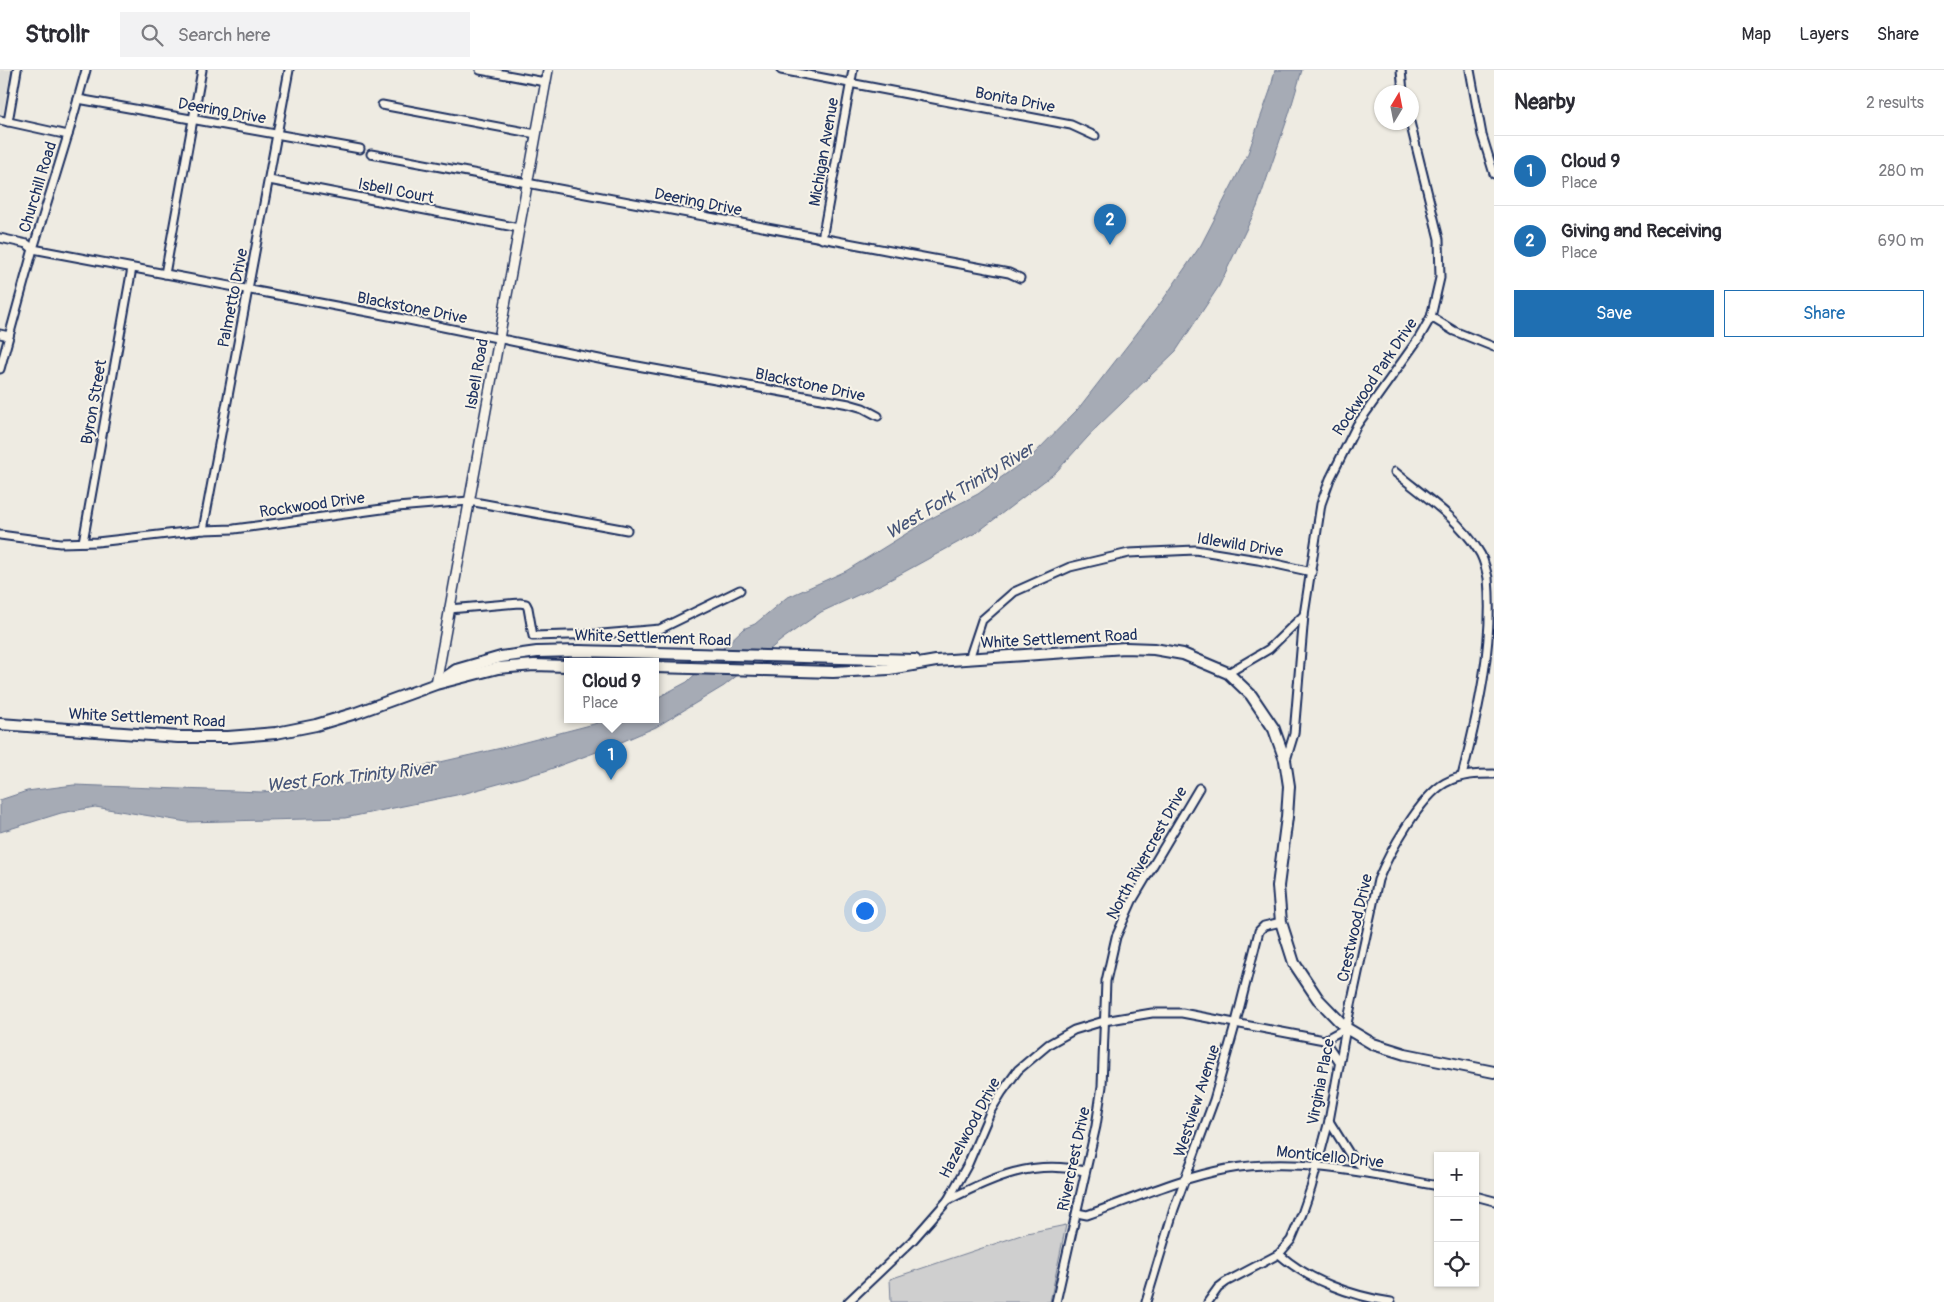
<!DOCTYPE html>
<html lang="en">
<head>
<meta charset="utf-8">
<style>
	:root { --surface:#fff; --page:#f2f2f3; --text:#2b2b33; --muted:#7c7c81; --line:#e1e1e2; --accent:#1f6fb2 }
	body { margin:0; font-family:Pangolin,sans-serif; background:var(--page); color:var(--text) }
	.controls { position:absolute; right:15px; bottom:15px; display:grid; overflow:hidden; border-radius:0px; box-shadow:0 1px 4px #0004 }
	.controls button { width:45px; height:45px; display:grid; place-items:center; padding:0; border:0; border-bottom:1px solid var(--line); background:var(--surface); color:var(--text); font:25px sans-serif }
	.compass { position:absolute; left:1374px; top:15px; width:45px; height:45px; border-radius:50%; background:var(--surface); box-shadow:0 1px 4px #0004; rotate:10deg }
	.you { position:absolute; left:864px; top:840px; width:18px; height:18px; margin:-12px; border:4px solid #fff; border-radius:50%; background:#1a73e8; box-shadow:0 0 0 8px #1a73e833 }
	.badge { display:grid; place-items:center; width:32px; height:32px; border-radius:50%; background:var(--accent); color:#fff; font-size:16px; font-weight:700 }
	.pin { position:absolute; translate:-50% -41px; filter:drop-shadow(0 1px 2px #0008) }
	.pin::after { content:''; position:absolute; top:26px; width:18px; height:15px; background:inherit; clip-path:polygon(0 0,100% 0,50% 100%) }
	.popup { position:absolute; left:564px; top:588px; width:95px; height:65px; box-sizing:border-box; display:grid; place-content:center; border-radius:0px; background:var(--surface); filter:drop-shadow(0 1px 4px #0005); font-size:16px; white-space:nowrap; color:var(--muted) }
	.popup b { font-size:19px; color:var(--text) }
	.popup::after { content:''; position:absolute; left:50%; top:100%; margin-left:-10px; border:10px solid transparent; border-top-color:var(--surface) }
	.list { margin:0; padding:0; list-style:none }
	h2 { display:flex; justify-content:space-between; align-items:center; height:65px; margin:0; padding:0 20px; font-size:21px }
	h2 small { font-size:16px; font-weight:400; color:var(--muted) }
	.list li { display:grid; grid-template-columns:32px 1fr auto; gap:15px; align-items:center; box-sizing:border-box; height:70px; padding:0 20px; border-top:1px solid var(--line) }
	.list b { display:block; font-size:19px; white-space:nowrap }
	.list p { margin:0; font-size:16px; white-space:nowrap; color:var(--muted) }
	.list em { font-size:16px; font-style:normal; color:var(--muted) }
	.actions { display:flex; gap:10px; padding:15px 20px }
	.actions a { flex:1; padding:11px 0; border:1px solid var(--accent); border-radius:0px; text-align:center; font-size:18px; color:var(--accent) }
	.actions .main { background:var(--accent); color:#fff }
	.icon { flex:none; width:28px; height:28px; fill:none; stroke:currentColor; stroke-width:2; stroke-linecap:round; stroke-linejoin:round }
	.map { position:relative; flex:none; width:1494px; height:1232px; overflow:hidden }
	header { display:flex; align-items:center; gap:30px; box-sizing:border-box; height:70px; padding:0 25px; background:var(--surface); border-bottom:1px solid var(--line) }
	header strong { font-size:24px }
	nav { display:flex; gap:28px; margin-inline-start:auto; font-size:18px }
	.search { width:350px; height:45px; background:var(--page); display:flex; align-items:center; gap:12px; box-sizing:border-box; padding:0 18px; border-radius:0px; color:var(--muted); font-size:19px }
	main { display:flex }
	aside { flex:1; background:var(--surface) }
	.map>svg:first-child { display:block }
</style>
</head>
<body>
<header>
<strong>Strollr</strong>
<div class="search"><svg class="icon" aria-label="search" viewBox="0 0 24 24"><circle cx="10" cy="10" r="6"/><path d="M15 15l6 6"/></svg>Search here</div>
<nav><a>Map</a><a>Layers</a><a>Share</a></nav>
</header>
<main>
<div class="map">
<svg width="1494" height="1232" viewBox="0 0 1494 1232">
	<rect width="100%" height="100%" fill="#eeebe2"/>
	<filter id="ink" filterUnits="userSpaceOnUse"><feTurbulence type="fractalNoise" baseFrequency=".02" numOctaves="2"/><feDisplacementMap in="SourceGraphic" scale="10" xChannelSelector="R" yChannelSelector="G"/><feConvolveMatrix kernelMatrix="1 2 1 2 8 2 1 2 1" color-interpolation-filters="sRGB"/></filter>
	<g filter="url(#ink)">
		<polygon fill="#deddd8" points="0,0 11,0 2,47 0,47"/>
		<polygon fill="#cfcfcf" stroke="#757f96" points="1066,1155 1050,1232 891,1232 890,1209 1027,1163"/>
		<polygon fill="#a6abb5" stroke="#6e7992" points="1275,0 1302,0 1289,44 1257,137 1219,216 1176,281 1097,357 1056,402 979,461 884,513 821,542 784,568 724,616 656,657 610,677 545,701 466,723 345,748 187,752 95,737 61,743 0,762 0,730 27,721 74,715 261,722 336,716 510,676 594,654 607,649 655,649 655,629 687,612 743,559 755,554 786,528 846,501 930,449 978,424 1034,384 1078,339 1162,231 1201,175 1247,86 1270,21"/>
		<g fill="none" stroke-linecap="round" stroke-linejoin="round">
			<defs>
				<g id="minor">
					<polyline points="480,0 545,12"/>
					<polyline points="781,0 1071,55 1095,66"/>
					<polyline points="1401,0 1403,22"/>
					<polyline points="1470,0 1482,65 1494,104"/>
					<polyline points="78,29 360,79"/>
					<polyline points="382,35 536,64"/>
					<polyline points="0,50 68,65"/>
					<polyline points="8,52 17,0"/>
					<polyline points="371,84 1009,203 1020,208"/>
					<polyline points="269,110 519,158"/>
					<polyline points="0,168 27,174 33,179 389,246 604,290 849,334 863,338 878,346"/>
					<polyline points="822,169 853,0"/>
					<polyline points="165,204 202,0"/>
					<polyline points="1431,247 1454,261 1494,277"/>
					<polyline points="0,264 9,266"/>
					<polyline points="0,299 33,179 68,65 86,0"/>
					<path d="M1395,402c29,24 63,46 83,78 6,8 8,19 10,28 6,66 -10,135 -26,198"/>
					<polyline points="203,460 289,0"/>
					<polyline points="0,465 60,473 97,472 203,460 234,459 397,437 469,431 627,460"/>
					<polyline points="83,472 132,198"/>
					<polyline points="449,539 520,533 526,534 528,538 533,566 602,564 660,559 740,520"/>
					<polyline points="969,589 982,550 1014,522 1070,497 1129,483 1195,480 1258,490 1312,502"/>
					<polyline points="1228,603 1269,579 1304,545 1321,434 1330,409 1357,355 1419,268 1431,247 1440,208 1439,169 1410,52"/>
					<polyline points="1286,690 1294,664 1304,545"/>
					<polyline points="1324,970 1346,958"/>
					<polyline points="1329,1051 1352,1088 1369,1103"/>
					<polyline points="1475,1126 1494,1131"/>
					<path d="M948,1130c46,-23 84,-41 137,-29"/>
					<path d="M1077,1143l10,2c46,-16 92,-37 140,-46 70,-12 142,4 211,17"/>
					<path d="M1279,1184c30,27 73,42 112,48"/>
					<polyline points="848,1232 912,1171 948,1130 968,1094 991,1040 1002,1022 1018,1000 1049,974 1074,960 1104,951 1152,943 1182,943 1324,970 1339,992"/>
					<polyline points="1056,1232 1096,1056 1102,1016 1106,911 1116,867 1132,831 1199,718"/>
					<polyline points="1146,1232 1174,1139 1214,1030 1236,952 1259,861 1264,856 1281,852"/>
					<path d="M1208,1232l10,-14 8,-6 53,-28 12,-14 11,-26 9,-26 18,-67 17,-93 32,-148c11,-27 42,-83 67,-97 16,-9 32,-9 49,-9"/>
				</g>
				<polyline id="tertiary" points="436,614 548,0"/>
				<g id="secondary">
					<polyline points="655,597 833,602 889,599 936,591 1125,578 1154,579 1183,584 1228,603 1251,625 1274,659 1285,690 1289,716 1287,747 1278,816 1281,852 1294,893 1318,929 1346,958 1373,974 1405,984 1494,1002"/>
					<polyline points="440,611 456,600 501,587 537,582 579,581 915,590"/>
					<polyline points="0,654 178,667 228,667 276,663 316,655 356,643 436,614 498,598 534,595 567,596"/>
				</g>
			</defs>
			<use href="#minor" stroke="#1b2f5e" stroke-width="11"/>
			<use href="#tertiary" stroke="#1b2f5e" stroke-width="12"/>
			<use href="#secondary" stroke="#1b2f5e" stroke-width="14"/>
			<use href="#minor" stroke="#f7f3e8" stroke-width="7"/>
			<use href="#tertiary" stroke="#f7f3e8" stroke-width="9"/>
			<use href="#secondary" stroke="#f7f3e8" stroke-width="10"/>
		</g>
	</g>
	<g text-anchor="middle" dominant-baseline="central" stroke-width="4" stroke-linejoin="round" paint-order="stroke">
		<g font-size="16" fill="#1b2f5e" stroke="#f7f3e8">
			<text transform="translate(1015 30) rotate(11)">Bonita Drive</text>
			<text transform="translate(222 41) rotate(10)">Deering Drive</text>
			<text transform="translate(824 82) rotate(-80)">Michigan Avenue</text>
			<text transform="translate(38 117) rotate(-73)">Churchill Road</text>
			<text transform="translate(396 121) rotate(11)">Isbell Court</text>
			<text transform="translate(698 132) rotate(11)">Deering Drive</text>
			<text transform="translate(233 228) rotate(-79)">Palmetto Drive</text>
			<text transform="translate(412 238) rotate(11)">Blackstone Drive</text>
			<text transform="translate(477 304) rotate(-80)">Isbell Road</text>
			<text transform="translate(1375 307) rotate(-56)">Rockwood Park Drive</text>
			<text transform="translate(810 315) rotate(12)">Blackstone Drive</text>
			<text transform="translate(94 332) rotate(-80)">Byron Street</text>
			<text transform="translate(312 435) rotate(-8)">Rockwood Drive</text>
			<text transform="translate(1240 475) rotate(9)">Idlewild Drive</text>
			<text transform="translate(653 568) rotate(2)">White Settlement Road</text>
			<text transform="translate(1059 569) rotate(-3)">White Settlement Road</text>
			<text transform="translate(147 648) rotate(3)">White Settlement Road</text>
			<text transform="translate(1147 783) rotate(-61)">North Rivercrest Drive</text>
			<text transform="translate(1355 858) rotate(-77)">Crestwood Drive</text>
			<text transform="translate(1321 1012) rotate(-79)">Virginia Place</text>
			<text transform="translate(1197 1031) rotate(-72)">Westview Avenue</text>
			<text transform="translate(970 1058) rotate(-62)">Hazelwood Drive</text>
			<text transform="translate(1330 1087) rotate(6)">Monticello Drive</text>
			<text transform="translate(1074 1089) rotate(-78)">Rivercrest Drive</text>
		</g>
		<g font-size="18" font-style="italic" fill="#455478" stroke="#f7f3e8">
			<text transform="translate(960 421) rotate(-31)">West Fork Trinity River</text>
			<text transform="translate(351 707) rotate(-6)">West Fork Trinity River</text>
		</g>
	</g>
</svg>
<div class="controls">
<button>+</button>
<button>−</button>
<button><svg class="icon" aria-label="locate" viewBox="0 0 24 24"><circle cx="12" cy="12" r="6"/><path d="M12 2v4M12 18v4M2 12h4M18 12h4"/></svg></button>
</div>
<svg class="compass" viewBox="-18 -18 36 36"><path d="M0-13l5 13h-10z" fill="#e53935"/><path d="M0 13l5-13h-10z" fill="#7c7c81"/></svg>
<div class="you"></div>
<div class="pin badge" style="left:611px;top:710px">1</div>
<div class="popup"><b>Cloud 9</b>Place</div>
<div class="pin badge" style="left:1110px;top:175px">2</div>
</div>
<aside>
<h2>Nearby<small>2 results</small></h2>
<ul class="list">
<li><span class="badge">1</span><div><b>Cloud 9</b><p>Place</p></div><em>280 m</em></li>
<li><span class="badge">2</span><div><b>Giving and Receiving</b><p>Place</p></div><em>690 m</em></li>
</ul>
<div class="actions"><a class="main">Save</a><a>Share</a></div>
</aside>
</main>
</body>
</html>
